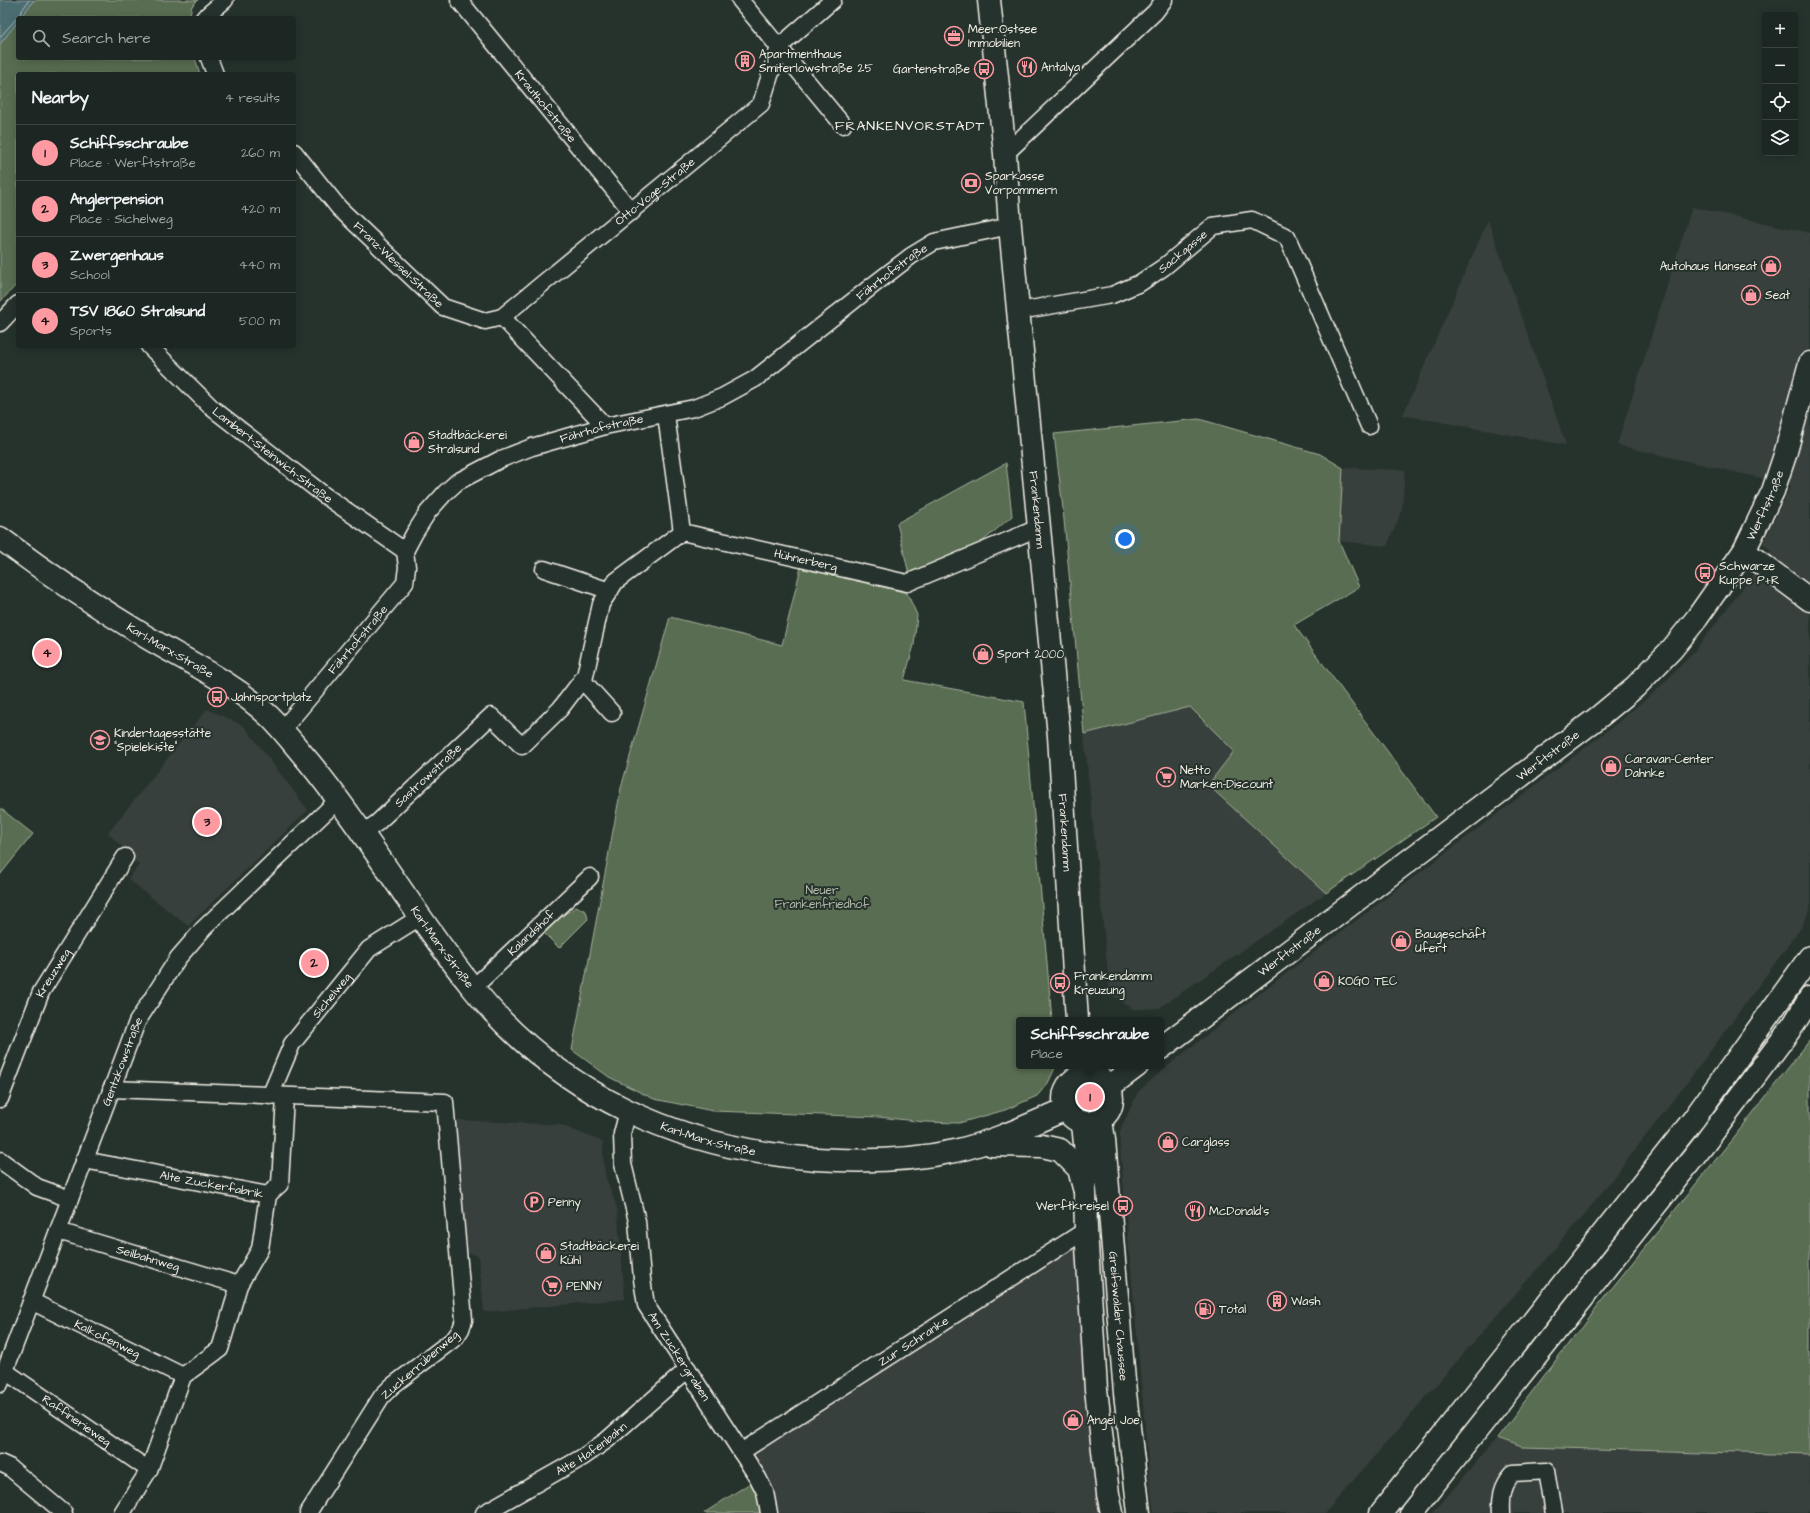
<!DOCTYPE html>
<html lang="en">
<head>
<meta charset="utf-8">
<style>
	:root { --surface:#1c2622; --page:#252e2a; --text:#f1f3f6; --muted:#a0a5a5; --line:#3a4340; --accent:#ff9aa2 }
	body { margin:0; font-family:"Architects Daughter",sans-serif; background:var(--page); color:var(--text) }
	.controls { position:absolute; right:12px; top:12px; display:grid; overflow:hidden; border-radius:4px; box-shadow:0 2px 10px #0003 }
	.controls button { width:36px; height:36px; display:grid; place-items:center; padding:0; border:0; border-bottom:1px solid var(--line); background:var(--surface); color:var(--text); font:20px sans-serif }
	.you { position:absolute; left:1125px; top:539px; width:14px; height:14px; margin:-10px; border:3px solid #fff; border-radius:50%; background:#1a73e8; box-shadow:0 0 0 6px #1a73e833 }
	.badge { display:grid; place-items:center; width:26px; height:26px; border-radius:50%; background:var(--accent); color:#111; font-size:13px; font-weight:700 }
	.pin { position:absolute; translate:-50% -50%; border:2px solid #fff; box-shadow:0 1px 4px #0006 }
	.popup { position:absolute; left:1016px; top:1017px; width:148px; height:52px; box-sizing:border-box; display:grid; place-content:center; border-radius:4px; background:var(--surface); filter:drop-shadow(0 1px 3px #0005); font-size:13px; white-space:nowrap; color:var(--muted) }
	.popup b { font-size:15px; color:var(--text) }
	.popup::after { content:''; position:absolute; left:50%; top:100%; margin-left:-8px; border:8px solid transparent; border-top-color:var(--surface) }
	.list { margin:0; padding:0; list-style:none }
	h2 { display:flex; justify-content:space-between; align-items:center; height:52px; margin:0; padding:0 16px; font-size:17px }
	h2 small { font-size:13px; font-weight:400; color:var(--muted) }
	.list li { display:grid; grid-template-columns:26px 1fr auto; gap:12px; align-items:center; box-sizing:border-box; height:56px; padding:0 16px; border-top:1px solid var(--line) }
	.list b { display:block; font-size:15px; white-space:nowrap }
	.list p { margin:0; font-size:13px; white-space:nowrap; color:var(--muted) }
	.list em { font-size:13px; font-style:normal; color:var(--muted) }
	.icon { flex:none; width:22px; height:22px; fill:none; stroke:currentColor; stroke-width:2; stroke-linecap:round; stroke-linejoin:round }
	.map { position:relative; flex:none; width:1810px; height:1513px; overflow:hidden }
	.search { position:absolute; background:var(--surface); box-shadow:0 2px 10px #0003; left:16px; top:16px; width:280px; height:44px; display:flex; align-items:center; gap:10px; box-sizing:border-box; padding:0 14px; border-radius:4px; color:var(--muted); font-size:15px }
	.panel { position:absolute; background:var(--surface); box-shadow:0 2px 10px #0003; left:16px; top:72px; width:280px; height:276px; border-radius:4px }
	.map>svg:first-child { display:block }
</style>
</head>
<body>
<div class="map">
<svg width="1810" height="1513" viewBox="0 0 1810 1513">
	<rect width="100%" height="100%" fill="#26332d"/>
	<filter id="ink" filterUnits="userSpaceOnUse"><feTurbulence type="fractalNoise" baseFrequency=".025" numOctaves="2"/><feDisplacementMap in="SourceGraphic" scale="8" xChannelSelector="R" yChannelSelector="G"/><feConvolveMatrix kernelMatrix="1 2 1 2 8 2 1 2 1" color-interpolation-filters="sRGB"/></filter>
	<g filter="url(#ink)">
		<g fill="#393f3d">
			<polygon points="1692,207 1810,233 1810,910 1800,929 1680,1092 1584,1215 1325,1513 1154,1513 1150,1483 1120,1146 1120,1132 1122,1126 1138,1092 1164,1069 1243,1006 1611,728 1657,690 1694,652 1771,551 1763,543 1791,485 1617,445"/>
			<polygon points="1488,220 1566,445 1403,415"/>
			<polygon points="1343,468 1405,470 1402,510 1387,546 1339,541"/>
			<polygon points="1190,707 1234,751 1208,785 1326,893 1159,1008 1133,1009 1110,993 1084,734"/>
			<polygon points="207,709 244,726 308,810 188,926 128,879 139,865 108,833"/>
			<polygon points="455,1120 561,1125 603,1142 603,1156 605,1175 617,1208 625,1299 484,1312 479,1256 467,1252"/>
			<polygon points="1075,1236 1112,1513 769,1513 741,1452"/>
			<polygon points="1497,1438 1523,1447 1810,1455 1810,1513 1433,1513"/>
		</g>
		<g fill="#596d51" stroke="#a6af9c">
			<polygon points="34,0 198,0 192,6 189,18 20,18"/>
			<polygon points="18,21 18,58 195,58 200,74 18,74 18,283 0,302 0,44"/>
			<polygon points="1199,419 1320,454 1343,468 1339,541 1359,587 1294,625 1436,817 1326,893 1208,785 1234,751 1190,707 1084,734 1063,509 1054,434"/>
			<polygon points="1006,463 1012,516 969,553 909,574 897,523"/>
			<polygon points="801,567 907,593 917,615 914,645 904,680 1024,702 1052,1020 1019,1020 1019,1066 1056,1066 1048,1083 1037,1096 1005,1110 959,1123 925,1122 879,1117 713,1111 654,1099 609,1077 572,1050 621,788 670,617 782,645"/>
			<polygon points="0,808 33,834 0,875"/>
			<polygon points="576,907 586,911 588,919 559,948 544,933 560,917"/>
			<polygon points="1810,1040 1810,1455 1523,1447 1497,1438 1587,1319 1738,1132"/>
			<polygon points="758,1478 769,1513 704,1513"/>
		</g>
		<polygon fill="#4b6d72" stroke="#8fa2a1" points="0,0 34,0 20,18 18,18 18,21 0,44"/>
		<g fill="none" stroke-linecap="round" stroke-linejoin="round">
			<polyline stroke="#b0bcb9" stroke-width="1" points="0,37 17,18 29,0"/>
			<defs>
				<g id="street">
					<path id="s1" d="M459,0l173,212"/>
					<polyline points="740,0 843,125"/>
					<polyline points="204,18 225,0"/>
					<polyline points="209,58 215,74"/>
					<path id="s2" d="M294,152l45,56 104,99 42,14 17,-4 103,109"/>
					<polyline points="1005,154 1155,12 1164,0"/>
					<path id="s3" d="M1019,311l93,-16 28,-12 24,-16 49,-41 39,-6 35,17 82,189"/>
					<path id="s4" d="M502,317l259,-213 18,-57 54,-47"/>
					<polyline points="0,323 18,304"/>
					<path id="s5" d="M149,346l63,62 112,87 81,56"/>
					<path id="s6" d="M666,415l16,117 225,51 131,-55"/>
					<polyline points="544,569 610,591"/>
					<polyline points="582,680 612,713"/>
					<path id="s7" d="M282,730l123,-147 2,-16 -2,-16 9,-17 14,-22 17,-19 12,-11 44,-23 31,-12 73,-21 89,-18 28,-11 33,-18 117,-93 39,-30 23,-14 76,-16"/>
					<path id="s8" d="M363,833l14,-10 114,-107 31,30 38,-37 25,-33 16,-72 15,-23 66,-49"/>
					<path id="s9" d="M473,988l117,-111"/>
					<polyline points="111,1089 445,1102 464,1320 461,1329 455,1338 392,1386 382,1396 308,1513"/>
					<path id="s10" d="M270,1096l22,-52 77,-95 51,-32"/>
					<path id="s11" d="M0,1099l41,-107 84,-135"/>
					<path id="s12" d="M628,1111l-6,23 1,30 14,57 5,58 4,26 112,173 7,14 4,21"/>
					<polyline points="0,1160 37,1187 70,1199"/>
					<path id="s13" d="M84,1160l184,35 -8,54 -21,36 -19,64 -37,27 -34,94 -27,43"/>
					<polyline points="268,1195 280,1184 285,1097"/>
					<path id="s14" d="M58,1231l181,54"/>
					<path id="s15" d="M31,1301l152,75"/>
					<path id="s16" d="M5,1371l144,99"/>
					<path id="s17" d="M0,1384l137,-362 41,-64 26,-30 135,-129"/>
					<path id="s18" d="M741,1452l345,-222"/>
					<polyline points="0,1463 9,1467 64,1513"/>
					<path id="s19" d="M484,1513l99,-56 24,-17 81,-71"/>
					<path d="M1501,1513c-1,-16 1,-28 12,-40l33,-2 7,42"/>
				</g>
				<g id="secondary">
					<path id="s20" d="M989,0l16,154 5,72 49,510 18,284"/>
					<path id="s21" d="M0,538c48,36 97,69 148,100 41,24 87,46 122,79 14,14 26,30 39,45 59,72 105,153 163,225 86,108 209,162 344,172 47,3 93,2 139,-8 39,-9 74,-26 111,-42"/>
					<polyline points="1744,551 1810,600"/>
					<path id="s22" d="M1161,1048l439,-332 35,-29 37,-38 25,-31 47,-67 29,-60 12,-36 25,-92"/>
					<circle cx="1088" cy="1099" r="24"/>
					<polyline points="1109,1087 1137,1066"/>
					<path id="s23" d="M1101,1120l3,20 21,253 14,120"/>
					<polyline points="1083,1123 1087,1165 1085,1190 1086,1230 1096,1389 1108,1494 1112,1513"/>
					<polyline points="992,1145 1042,1146 1060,1150 1079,1169 1084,1188"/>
				</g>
				<g id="highway">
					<polyline points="1381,1513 1693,1120 1810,957"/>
					<polyline points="1411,1513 1705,1143 1794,1024 1810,998"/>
				</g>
			</defs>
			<use href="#street" stroke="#f4f1e8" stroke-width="19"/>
			<use href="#secondary" stroke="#f4f1e8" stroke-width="25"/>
			<use href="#highway" stroke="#f4f1e8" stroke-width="25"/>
			<use href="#street" stroke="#26332d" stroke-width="16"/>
			<use href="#secondary" stroke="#26332d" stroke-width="22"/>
			<use href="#highway" stroke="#26332d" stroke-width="22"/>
		</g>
	</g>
	<defs>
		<symbol id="office-ring" viewBox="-11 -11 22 22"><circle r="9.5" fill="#26332d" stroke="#ff9aa2" stroke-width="1.5"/><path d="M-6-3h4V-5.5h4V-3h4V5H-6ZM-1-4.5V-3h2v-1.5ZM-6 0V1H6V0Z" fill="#ff9aa2"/></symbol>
		<symbol id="building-ring" viewBox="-11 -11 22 22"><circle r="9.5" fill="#26332d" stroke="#ff9aa2" stroke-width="1.5"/><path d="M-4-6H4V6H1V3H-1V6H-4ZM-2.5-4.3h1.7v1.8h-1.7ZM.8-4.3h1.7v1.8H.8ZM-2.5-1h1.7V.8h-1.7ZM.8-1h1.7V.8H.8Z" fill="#ff9aa2"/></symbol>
		<symbol id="restaurant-ring" viewBox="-11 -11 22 22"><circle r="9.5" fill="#26332d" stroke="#ff9aa2" stroke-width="1.5"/><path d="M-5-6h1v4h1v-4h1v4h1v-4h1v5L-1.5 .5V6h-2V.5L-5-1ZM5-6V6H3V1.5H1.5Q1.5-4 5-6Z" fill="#ff9aa2"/></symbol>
		<symbol id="bus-ring" viewBox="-11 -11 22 22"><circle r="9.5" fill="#26332d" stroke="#ff9aa2" stroke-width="1.5"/><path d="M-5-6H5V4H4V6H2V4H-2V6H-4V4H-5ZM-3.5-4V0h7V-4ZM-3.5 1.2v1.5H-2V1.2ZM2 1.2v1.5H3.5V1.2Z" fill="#ff9aa2"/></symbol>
		<symbol id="bank-ring" viewBox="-11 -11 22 22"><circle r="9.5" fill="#26332d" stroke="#ff9aa2" stroke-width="1.5"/><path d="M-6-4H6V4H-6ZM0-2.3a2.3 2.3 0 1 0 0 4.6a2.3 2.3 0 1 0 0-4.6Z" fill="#ff9aa2"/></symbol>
		<symbol id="shop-ring" viewBox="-11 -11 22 22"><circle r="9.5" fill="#26332d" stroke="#ff9aa2" stroke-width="1.5"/><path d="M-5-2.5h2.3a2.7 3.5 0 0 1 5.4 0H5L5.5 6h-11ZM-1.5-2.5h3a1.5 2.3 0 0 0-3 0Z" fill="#ff9aa2"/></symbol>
		<symbol id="school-ring" viewBox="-11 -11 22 22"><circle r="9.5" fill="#26332d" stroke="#ff9aa2" stroke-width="1.5"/><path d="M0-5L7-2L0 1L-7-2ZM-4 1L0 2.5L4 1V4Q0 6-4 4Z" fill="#ff9aa2"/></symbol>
		<symbol id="supermarket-ring" viewBox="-11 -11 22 22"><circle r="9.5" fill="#26332d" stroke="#ff9aa2" stroke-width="1.5"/><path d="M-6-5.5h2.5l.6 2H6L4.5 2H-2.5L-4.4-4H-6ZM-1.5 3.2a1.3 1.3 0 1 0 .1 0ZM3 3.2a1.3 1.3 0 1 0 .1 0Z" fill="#ff9aa2"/></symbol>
		<symbol id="parking-ring" viewBox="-11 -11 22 22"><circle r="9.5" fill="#26332d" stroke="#ff9aa2" stroke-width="1.5"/><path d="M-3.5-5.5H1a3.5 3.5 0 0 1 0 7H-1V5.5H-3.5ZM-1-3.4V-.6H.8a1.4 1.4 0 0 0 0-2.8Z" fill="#ff9aa2"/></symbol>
		<symbol id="fuel-ring" viewBox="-11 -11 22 22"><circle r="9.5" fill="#26332d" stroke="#ff9aa2" stroke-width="1.5"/><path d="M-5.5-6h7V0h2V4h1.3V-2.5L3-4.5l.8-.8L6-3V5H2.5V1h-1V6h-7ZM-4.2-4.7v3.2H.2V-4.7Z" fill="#ff9aa2"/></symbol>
	</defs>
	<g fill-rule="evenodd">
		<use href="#office-ring" x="943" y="25" width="22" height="22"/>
		<use href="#building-ring" x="734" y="50" width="22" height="22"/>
		<use href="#restaurant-ring" x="1016" y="56" width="22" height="22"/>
		<use href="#bus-ring" x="973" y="58" width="22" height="22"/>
		<use href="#bank-ring" x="960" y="172" width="22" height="22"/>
		<use href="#shop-ring" x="1760" y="255" width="22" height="22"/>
		<use href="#shop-ring" x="1740" y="284" width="22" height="22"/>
		<use href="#shop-ring" x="403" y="431" width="22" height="22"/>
		<use href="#bus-ring" x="1694" y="562" width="22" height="22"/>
		<use href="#shop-ring" x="972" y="643" width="22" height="22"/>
		<use href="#bus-ring" x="206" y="686" width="22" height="22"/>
		<use href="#school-ring" x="89" y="729" width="22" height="22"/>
		<use href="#shop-ring" x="1600" y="755" width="22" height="22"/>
		<use href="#supermarket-ring" x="1155" y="766" width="22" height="22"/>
		<use href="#shop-ring" x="1390" y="930" width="22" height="22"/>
		<use href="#shop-ring" x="1313" y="970" width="22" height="22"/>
		<use href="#bus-ring" x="1049" y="972" width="22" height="22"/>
		<use href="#shop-ring" x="1157" y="1131" width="22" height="22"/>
		<use href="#parking-ring" x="523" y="1191" width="22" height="22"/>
		<use href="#bus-ring" x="1112" y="1195" width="22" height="22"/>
		<use href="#restaurant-ring" x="1184" y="1200" width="22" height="22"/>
		<use href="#shop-ring" x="535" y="1242" width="22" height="22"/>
		<use href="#supermarket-ring" x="541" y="1275" width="22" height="22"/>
		<use href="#building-ring" x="1266" y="1290" width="22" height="22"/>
		<use href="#fuel-ring" x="1194" y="1298" width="22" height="22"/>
		<use href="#shop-ring" x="1062" y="1409" width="22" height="22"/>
	</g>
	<g text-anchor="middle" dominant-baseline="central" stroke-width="4" stroke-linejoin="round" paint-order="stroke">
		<g font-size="12" fill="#f4f1e8" stroke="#26332d" text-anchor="start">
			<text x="968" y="29">Meer.Ostsee<tspan x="968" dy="14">Immobilien</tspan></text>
			<text x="759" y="54">Apartmenthaus<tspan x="759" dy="14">Smiterlowstraße 25</tspan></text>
			<text x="1041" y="67">Antalya</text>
			<text x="970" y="69" text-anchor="end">Gartenstraße</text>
			<text x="985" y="176">Sparkasse<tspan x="985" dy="14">Vorpommern</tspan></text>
			<text x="1757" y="266" text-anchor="end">Autohaus Hanseat</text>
			<text x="1765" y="295">Seat</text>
			<text x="428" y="435">Stadtbäckerei<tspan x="428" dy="14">Stralsund</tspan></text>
			<text x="1719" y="566">Schwarze<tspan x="1719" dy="14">Kuppe P+R</tspan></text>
			<text x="997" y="654">Sport 2000</text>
			<text x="231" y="697">Jahnsportplatz</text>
			<text x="114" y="733">Kindertagesstätte<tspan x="114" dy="14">"Spielekiste"</tspan></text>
			<text x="1625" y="759">Caravan-Center<tspan x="1625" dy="14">Dahnke</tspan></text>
			<text x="1180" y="770">Netto<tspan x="1180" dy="14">Marken-Discount</tspan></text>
			<text x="1415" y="934">Baugeschäft<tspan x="1415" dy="14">Ufert</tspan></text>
			<text x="1074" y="976">Frankendamm<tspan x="1074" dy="14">Kreuzung</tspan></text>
			<text x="1338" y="981">KOGO TEC</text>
			<text x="1182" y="1142">Carglass</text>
			<text x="548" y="1202">Penny</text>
			<text x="1109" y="1206" text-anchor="end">Werftkreisel</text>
			<text x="1209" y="1211">McDonald's</text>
			<text x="560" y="1246">Stadtbäckerei<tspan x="560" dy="14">Kühl</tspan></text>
			<text x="566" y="1286">PENNY</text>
			<text x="1291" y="1301">Wash</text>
			<text x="1219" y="1309">Total</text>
			<text x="1087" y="1420">Angel Joe</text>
		</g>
		<g font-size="12" fill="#f4f1e8" stroke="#26332d">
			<text stroke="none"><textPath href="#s1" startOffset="137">Krauthofstraße</textPath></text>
			<text stroke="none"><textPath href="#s4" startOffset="198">Otto-Voge-Straße</textPath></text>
			<text stroke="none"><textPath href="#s3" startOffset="178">Sackgasse</textPath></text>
			<text stroke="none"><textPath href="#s2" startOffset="154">Franz-Wessel-Straße</textPath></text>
			<text stroke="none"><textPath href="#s7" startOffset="802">Fährhofstraße</textPath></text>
			<text stroke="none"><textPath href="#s7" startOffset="466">Fährhofstraße</textPath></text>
			<text stroke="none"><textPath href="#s5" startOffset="165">Lambert-Steinwich-Straße</textPath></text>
			<text stroke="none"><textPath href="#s22" startOffset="821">Werftstraße</textPath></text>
			<text stroke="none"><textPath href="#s20" startOffset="512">Frankendamm</textPath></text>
			<text stroke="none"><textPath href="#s6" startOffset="245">Hühnerberg</textPath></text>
			<text stroke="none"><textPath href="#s7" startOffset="118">Fährhofstraße</textPath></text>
			<text stroke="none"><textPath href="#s21" startOffset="204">Karl-Marx-Straße</textPath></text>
			<text stroke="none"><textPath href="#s22" startOffset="485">Werftstraße</textPath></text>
			<text stroke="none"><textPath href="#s8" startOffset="87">Sastrowstraße</textPath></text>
			<text stroke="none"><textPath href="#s20" startOffset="836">Frankendamm</textPath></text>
			<text stroke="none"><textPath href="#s9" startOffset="80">Kalandshof</textPath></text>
			<text stroke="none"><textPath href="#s21" startOffset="612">Karl-Marx-Straße</textPath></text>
			<text stroke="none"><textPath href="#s22" startOffset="161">Werftstraße</textPath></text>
			<text stroke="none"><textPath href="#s11" startOffset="137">Kreuzweg</textPath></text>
			<text stroke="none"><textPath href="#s10" startOffset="119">Sichelweg</textPath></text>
			<text stroke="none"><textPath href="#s17" startOffset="345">Gentzkowstraße</textPath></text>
			<text stroke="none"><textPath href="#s21" startOffset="948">Karl-Marx-Straße</textPath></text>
			<text stroke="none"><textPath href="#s13" startOffset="130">Alte Zuckerfabrik</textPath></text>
			<text stroke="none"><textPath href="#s14" startOffset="94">Seilbahnweg</textPath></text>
			<text stroke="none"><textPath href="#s23" startOffset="197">Greifswalder Chaussee</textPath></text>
			<text stroke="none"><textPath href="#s15" startOffset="85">Kalkofenweg</textPath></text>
			<text stroke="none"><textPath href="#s18" startOffset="205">Zur Schranke</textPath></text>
			<text stroke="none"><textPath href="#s12" startOffset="258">Am Zuckergraben</textPath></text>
			<text transform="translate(420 1365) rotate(-41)">Zuckerrübenweg</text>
			<text stroke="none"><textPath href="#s16" startOffset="87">Raffinerieweg</textPath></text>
			<text stroke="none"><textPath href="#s19" startOffset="125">Alte Hafenbahn</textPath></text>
		</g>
		<g font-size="12" fill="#b6bcac" stroke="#26332d">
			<text x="822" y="890">Neuer<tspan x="822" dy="14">Frankenfriedhof</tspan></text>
		</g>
		<g font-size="14" letter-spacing="1" fill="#f4f1e8" stroke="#26332d">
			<text x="910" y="126">FRANKENVORSTADT</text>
		</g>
	</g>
</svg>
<div class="controls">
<button>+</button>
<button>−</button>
<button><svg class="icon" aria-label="locate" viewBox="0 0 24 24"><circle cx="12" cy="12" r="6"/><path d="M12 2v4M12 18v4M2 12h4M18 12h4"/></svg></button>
<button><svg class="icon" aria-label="layers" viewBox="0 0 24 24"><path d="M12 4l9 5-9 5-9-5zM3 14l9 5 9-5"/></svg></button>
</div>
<div class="you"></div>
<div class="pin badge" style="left:1090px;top:1097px">1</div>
<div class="popup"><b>Schiffsschraube</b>Place</div>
<div class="pin badge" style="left:314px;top:963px">2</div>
<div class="pin badge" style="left:207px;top:822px">3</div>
<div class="pin badge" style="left:47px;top:653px">4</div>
<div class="search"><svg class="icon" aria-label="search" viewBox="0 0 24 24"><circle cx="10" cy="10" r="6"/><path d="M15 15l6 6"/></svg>Search here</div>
<section class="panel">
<h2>Nearby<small>4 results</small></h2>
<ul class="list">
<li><span class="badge">1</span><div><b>Schiffsschraube</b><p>Place · Werftstraße</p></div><em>260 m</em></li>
<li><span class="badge">2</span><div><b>Anglerpension</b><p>Place · Sichelweg</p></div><em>420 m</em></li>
<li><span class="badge">3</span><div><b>Zwergenhaus</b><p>School</p></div><em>440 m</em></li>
<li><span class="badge">4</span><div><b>TSV 1860 Stralsund</b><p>Sports</p></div><em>500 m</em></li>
</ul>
</section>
</div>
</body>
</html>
